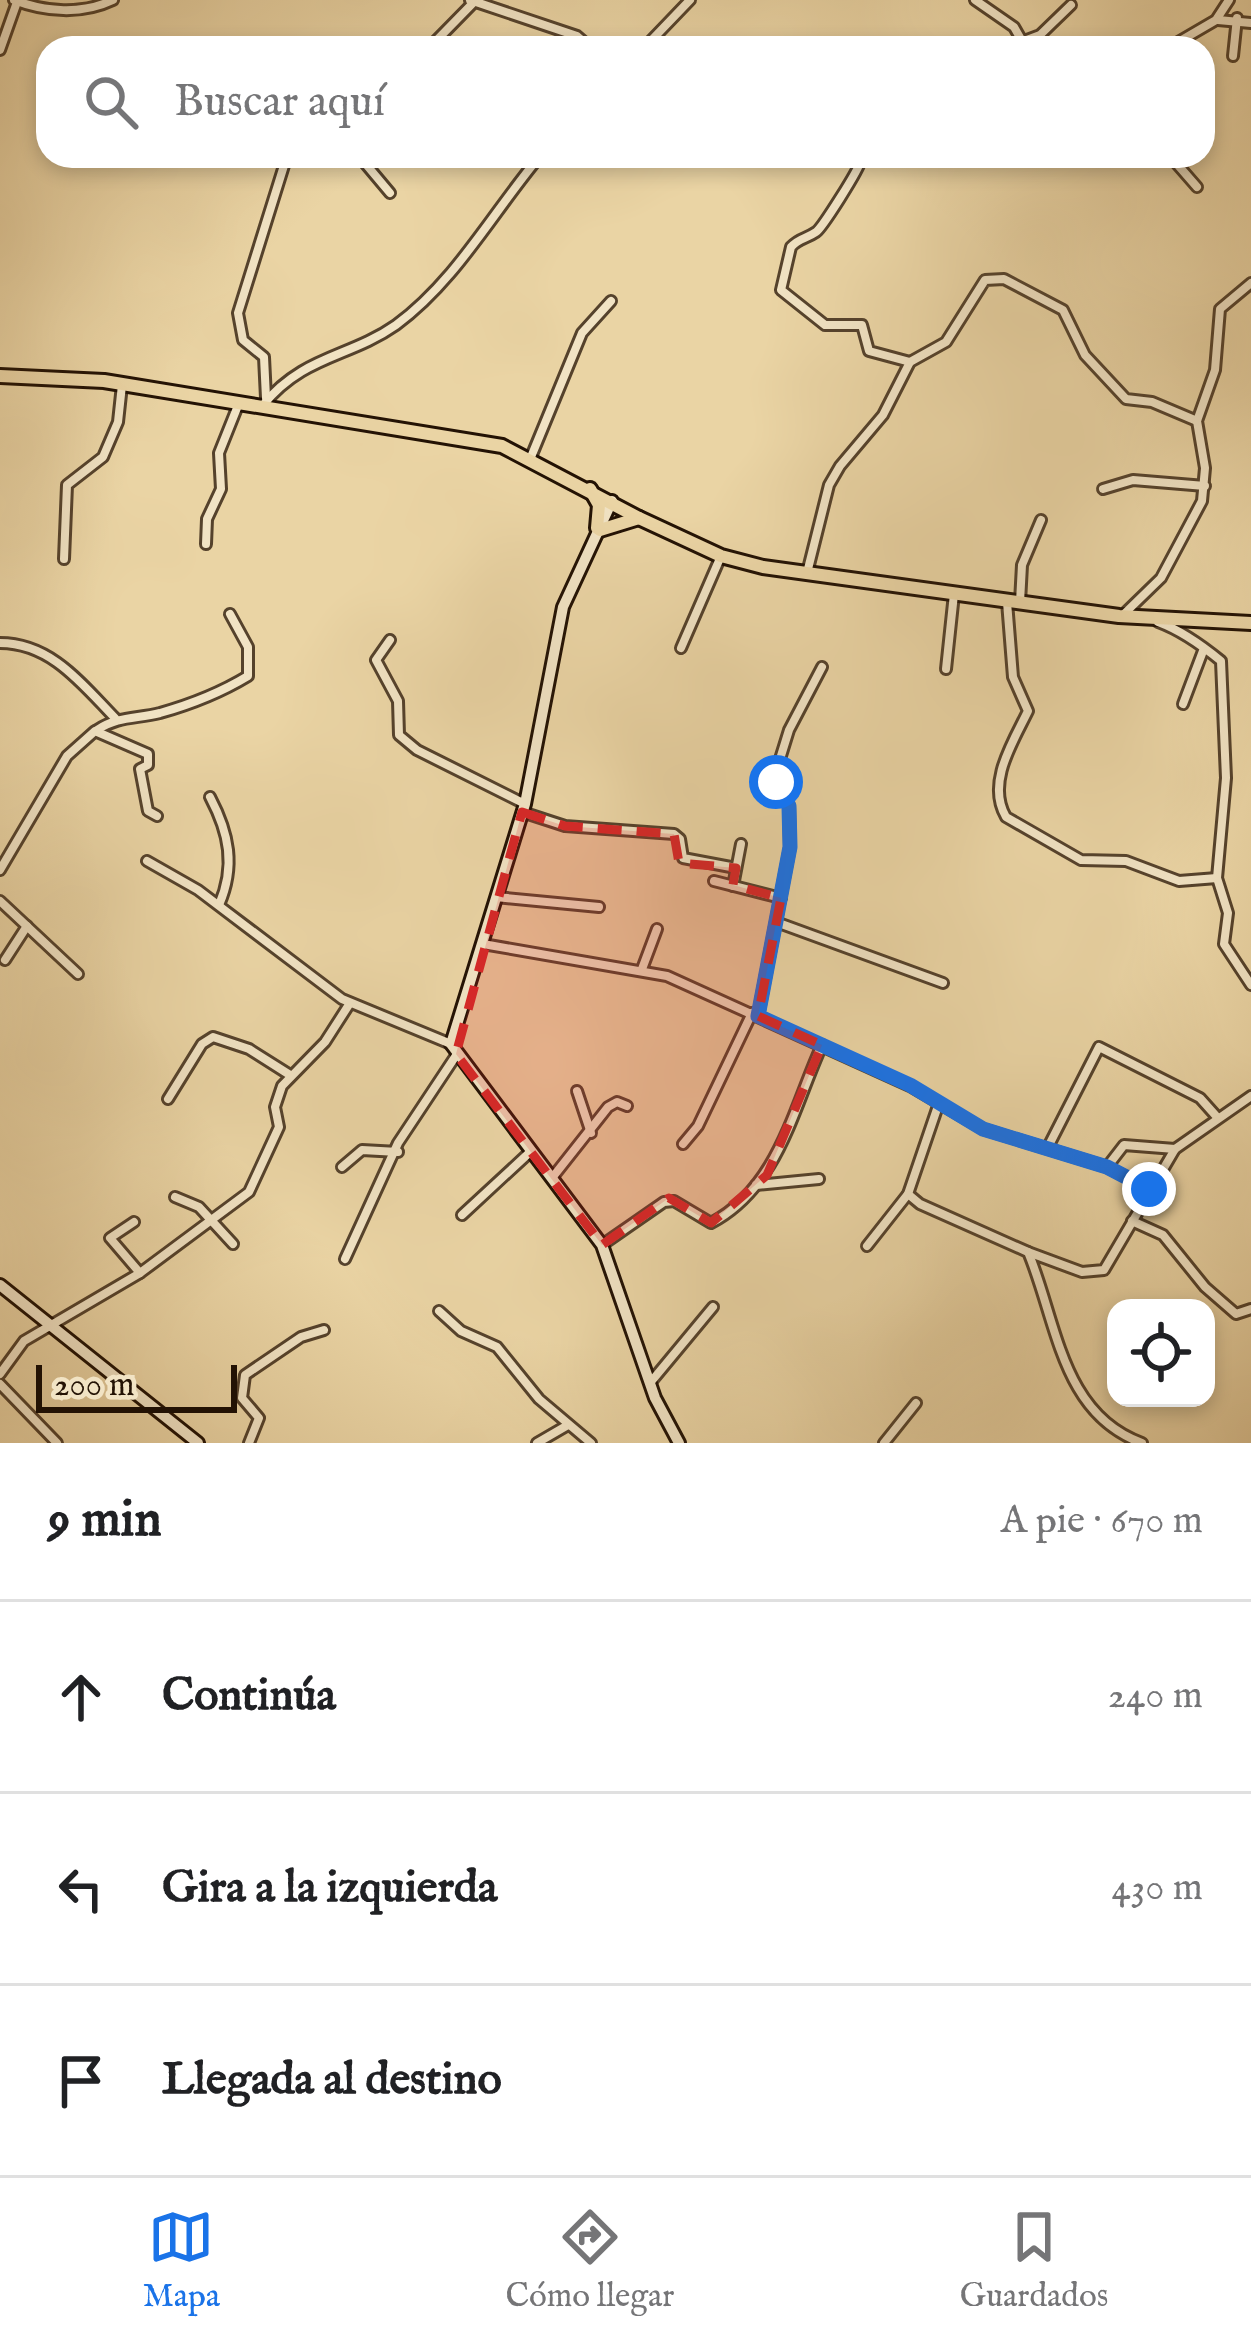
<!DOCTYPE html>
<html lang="es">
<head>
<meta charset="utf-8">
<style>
	:root { --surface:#fff; --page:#f6f6f6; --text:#202124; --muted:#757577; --line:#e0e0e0; --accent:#1a73e8 }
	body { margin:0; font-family:"IM FELL English",serif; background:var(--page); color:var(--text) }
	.controls { position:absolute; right:36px; bottom:36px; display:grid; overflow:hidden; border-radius:24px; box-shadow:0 6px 18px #0003 }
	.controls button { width:108px; height:108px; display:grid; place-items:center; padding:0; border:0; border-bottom:3px solid var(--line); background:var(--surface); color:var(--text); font:60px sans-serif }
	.scale { position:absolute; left:36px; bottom:30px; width:201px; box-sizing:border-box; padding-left:12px; border:6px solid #231204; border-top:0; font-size:33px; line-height:42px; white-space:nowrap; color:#231204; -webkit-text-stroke:9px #f1e3c4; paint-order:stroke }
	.stop { position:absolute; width:36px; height:36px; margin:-27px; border:9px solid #1a73e8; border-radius:50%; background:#fff }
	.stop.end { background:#1a73e8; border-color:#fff; box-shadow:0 3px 12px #0008 }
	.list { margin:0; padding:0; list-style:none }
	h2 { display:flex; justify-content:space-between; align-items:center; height:156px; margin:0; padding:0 48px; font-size:51px }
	h2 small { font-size:39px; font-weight:400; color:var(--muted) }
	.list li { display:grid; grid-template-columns:78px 1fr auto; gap:36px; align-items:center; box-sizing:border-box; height:192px; padding:0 48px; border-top:3px solid var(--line) }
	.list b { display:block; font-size:45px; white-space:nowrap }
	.list em { font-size:39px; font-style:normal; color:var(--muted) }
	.icon { flex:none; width:66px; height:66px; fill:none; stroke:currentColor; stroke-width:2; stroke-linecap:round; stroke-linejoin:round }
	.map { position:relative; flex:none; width:1251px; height:1443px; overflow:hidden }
	.search { position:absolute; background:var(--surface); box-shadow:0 6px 18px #0003; left:36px; right:36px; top:36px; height:132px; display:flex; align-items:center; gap:30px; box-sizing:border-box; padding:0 42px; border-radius:36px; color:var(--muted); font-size:45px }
	.sheet { height:732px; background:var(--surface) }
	nav { display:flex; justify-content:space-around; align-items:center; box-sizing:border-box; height:168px; border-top:3px solid var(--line); background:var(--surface); font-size:33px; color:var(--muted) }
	nav a { display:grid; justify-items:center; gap:6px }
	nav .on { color:var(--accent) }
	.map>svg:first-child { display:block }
</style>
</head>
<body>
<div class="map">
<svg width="1251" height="1443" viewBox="0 0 1251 1443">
	<rect width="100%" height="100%" fill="#ead4a4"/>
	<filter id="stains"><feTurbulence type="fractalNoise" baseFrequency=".00167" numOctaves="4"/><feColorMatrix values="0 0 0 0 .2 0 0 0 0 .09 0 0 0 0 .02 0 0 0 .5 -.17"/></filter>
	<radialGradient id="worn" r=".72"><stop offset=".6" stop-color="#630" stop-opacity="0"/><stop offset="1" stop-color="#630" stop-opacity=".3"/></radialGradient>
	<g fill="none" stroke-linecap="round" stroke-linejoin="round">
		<defs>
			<g id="street">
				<path d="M14,0c31,12 68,15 99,0"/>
				<polyline points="470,0 577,36 591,48"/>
				<polyline points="975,0 1014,27 1026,48"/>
				<polyline points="1218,20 1251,23"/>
				<polyline points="1024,41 1040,35 1071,5"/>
				<polyline points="429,48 474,2"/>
				<polyline points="644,48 690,0"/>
				<polyline points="1168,48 1216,20 1229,0"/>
				<polyline points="0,50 17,2"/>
				<polyline points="1233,56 1237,18"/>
				<polyline points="359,156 390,193"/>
				<polyline points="1170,156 1197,187"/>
				<path d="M861,160c-2,10 -39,68 -45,72 -10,7 -17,6 -25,15l-10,43 44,35h37l7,26 41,11"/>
				<polyline points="266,398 264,357 243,340 238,313 287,156"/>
				<path d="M263,405c41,-50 86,-47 133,-80 60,-44 97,-113 144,-169"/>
				<polyline points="531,457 582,333 611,301"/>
				<polyline points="1103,489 1133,480 1205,486"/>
				<polyline points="206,544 207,519 221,489 219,453 239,403"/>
				<polyline points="64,559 67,485 103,457 118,422 122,385"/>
				<polyline points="807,573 829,485 840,466 883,415 910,362 946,342 985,280 1004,279 1063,310 1085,355 1126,399 1152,402 1197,421"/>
				<path d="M1007,602l6,75 15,34c-15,31 -42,72 -22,106l75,43 45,1 53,20 38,-3"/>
				<polyline points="1020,602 1022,565 1041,520"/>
				<polyline points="1125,613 1161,578 1202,501 1205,468 1197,421 1215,370 1220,309 1251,283"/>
				<path d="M1158,622c22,8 46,25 63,39l5,117 -9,100 11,35 -4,31 27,41"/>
				<polyline points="390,640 376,660 398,701 399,735 417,750 525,804"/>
				<path d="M0,643c51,0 82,41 115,75"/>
				<polyline points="681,648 721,556"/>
				<polyline points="946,669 954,594"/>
				<polyline points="1183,704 1203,651"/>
				<path d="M97,730c21,-14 39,-11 63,-17 32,-9 60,-20 88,-37v-29l-18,-33"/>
				<path d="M210,797c19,36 26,69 9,108"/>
				<polyline points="522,812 565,826 674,834 680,839 683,858 736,868"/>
				<polyline points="147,861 198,890 342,999 451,1044"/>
				<polyline points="0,870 67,756 95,731 148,754 148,765 140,769 148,811 157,816"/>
				<polyline points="714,881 781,898"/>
				<polyline points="733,886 741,844"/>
				<polyline points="496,897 599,907"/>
				<polyline points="0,901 78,974"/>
				<polyline points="776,922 943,983"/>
				<polyline points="483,944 667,976 910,1086 983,1129 1107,1167 1149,1189"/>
				<polyline points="5,960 27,926"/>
				<polyline points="642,969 657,929"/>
				<polyline points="758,1016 790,847 789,806 776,772 789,730 822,667"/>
				<polyline points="577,1091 591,1133"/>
				<polyline points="168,1099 202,1044 213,1037 249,1049 290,1075"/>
				<polyline points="683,1144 698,1126 752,1013"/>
				<polyline points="1048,1147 1099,1047 1200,1098 1217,1117"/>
				<polyline points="342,1167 362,1150 398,1152"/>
				<polyline points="1107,1167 1124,1145 1175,1149"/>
				<polyline points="552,1178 608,1107 617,1102 627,1106"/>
				<polyline points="756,1185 819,1179"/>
				<path d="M908,1194l12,10 108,48c29,69 33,162 114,191"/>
				<polyline points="175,1197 199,1207 233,1244"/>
				<polyline points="462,1215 529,1153"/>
				<polyline points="1132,1221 1163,1235 1205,1287 1236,1314 1251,1309"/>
				<polyline points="134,1222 110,1238 140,1273"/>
				<path d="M602,1245l62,-43 10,-1 37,22c67,-35 82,-114 111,-178"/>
				<polyline points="867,1246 908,1194 939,1103"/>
				<polyline points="1028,1252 1082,1272 1104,1270 1175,1149 1251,1096"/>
				<polyline points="345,1259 398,1143 457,1054"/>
				<polyline points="439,1311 461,1331 497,1347 539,1399 591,1443"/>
				<polyline points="0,1374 24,1341 140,1273 249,1192 279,1127 275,1107 282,1086 325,1042 350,1003"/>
				<polyline points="650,1383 713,1307"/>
				<polyline points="0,1384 57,1443"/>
				<polyline points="249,1443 259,1418 242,1398 245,1375 301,1337 324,1330"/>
				<polyline points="537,1443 568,1425"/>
				<polyline points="884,1443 916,1403"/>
			</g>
			<g id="secondary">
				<polyline points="612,501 563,607 525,804 451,1044 602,1245 655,1398 679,1443"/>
				<polyline points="0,1285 198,1443"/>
			</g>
			<g id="primary">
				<polyline points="0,376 104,381 502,446 639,518 721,556 763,567 1119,616 1251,623"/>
				<polyline points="590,489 599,505 597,528"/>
				<polyline points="600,530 639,518"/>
			</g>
		</defs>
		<use href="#street" stroke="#55422c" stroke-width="14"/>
		<use href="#secondary" stroke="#231204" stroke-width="16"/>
		<use href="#primary" stroke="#231204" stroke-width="18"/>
		<use href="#street" stroke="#f1e3c4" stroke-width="8"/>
		<use href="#secondary" stroke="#f1e3c4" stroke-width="10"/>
		<use href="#primary" stroke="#ead4a4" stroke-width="12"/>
	</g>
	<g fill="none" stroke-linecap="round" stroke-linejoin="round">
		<polyline stroke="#1a73e8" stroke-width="15" points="776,782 789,806 790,847 758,1016 910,1085 983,1129 1107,1167 1149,1189"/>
	</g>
	<path fill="#d62828" fill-opacity="0.2" stroke="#d62828" stroke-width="9" stroke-dasharray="24 15" stroke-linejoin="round" d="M522,812l43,14 109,8 5,29 57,5 -3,17 48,13 -23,118 64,29 -55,130 -56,48 -42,-25 -67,47 -146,-191z"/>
	<rect width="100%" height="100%" filter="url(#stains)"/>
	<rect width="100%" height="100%" fill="url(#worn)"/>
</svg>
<div class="controls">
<button><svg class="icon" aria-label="locate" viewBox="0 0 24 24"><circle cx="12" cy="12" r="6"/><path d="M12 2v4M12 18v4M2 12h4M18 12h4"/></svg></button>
</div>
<div class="scale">200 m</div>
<div class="stop" style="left:776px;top:782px"></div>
<div class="stop end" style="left:1149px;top:1189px"></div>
<div class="search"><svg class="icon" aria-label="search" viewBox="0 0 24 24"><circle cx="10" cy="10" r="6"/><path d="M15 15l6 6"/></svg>Buscar aquí</div>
</div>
<section class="sheet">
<h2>9 min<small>A pie · 670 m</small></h2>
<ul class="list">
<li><svg class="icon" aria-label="ahead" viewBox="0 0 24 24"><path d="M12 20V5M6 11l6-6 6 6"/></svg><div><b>Continúa</b></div><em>240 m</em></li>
<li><svg class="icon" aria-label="left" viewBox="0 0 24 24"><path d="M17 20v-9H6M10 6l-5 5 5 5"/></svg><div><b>Gira a la izquierda</b></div><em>430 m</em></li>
<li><svg class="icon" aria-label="arrive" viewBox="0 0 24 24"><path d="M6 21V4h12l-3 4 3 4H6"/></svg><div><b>Llegada al destino</b></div></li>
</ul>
</section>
<nav>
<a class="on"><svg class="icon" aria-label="map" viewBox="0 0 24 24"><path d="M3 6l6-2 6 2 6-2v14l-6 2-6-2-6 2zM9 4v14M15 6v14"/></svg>Mapa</a>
<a><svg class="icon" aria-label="directions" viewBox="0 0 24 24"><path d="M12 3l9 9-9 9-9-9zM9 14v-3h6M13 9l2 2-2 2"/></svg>Cómo llegar</a>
<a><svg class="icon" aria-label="saved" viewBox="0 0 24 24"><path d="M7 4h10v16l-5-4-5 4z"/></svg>Guardados</a>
</nav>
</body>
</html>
